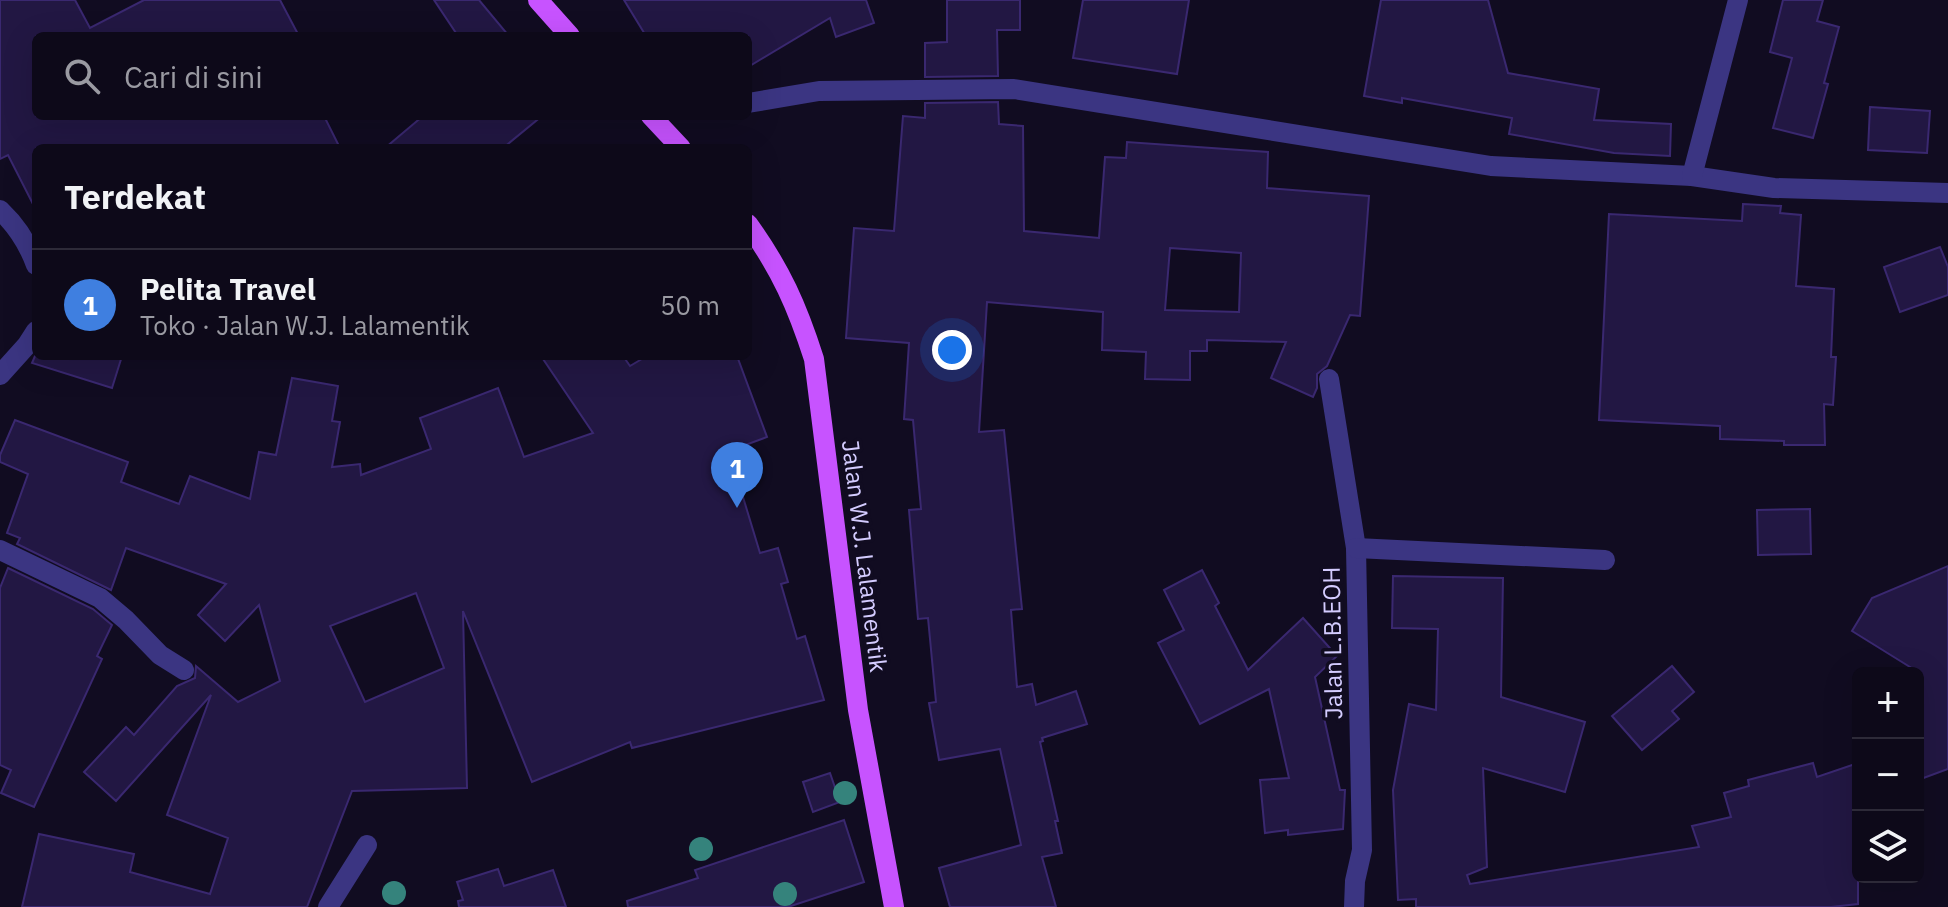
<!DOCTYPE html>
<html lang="id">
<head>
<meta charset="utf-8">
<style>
	:root { --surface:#0d0919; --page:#161222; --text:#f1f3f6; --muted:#9a9aa2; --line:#2d2a38; --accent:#00d2f7 }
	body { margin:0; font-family:"IBM Plex Sans",sans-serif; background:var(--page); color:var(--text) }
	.controls { position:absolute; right:24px; bottom:24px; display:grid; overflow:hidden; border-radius:12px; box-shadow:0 8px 32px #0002 }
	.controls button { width:72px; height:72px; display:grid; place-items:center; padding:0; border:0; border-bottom:2px solid var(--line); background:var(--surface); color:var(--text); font:40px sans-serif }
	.you { position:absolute; left:952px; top:350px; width:28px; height:28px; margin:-20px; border:6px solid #fff; border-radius:50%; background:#1a73e8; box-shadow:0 0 0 12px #1a73e833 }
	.badge { display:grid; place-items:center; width:52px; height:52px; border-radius:50%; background:var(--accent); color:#fff; font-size:26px; font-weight:700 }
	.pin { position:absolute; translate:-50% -66px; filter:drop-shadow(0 2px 4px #0008) }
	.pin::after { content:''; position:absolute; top:42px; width:28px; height:24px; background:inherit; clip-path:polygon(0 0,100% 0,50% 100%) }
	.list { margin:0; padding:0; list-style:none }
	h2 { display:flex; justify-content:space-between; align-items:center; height:104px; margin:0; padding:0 32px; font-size:34px }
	h2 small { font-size:26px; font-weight:400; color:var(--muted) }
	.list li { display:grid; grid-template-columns:52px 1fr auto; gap:24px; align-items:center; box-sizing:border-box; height:112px; padding:0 32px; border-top:2px solid var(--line) }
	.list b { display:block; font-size:30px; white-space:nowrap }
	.list p { margin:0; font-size:26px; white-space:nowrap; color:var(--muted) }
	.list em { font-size:26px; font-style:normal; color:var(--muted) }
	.icon { flex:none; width:44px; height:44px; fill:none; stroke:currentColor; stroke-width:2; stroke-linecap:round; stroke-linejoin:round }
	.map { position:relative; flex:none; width:1948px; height:907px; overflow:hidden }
	.search { position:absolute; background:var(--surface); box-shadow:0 8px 32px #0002; left:32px; top:32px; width:720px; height:88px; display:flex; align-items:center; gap:20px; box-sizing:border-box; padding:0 28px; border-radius:12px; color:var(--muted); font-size:30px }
	.panel { position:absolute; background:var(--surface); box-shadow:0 8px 32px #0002; left:32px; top:144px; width:720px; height:216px; border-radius:12px }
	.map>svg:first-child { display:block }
</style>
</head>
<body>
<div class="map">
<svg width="1948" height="907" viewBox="0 0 1948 907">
	<rect width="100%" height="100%" fill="#110c21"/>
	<g fill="#221743" stroke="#3a2870" stroke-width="2" fill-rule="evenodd">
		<polygon points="0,0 75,0 90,28 144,0 280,0 299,36 36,36 36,116 324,116 340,148 36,148 36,210 8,155 0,159"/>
		<polygon points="434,0 479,0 509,36 458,36"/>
		<polygon points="624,0 866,0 874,23 836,37 830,18 748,67 748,36 646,36"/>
		<polygon points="947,0 1020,0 1020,30 997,30 998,76 925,77 925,43 947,42"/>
		<polygon points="1083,0 1189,0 1177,74 1073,58"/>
		<polygon points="1381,0 1488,0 1508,73 1599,89 1594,120 1671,124 1670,156 1614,153 1509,134 1512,118 1402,98 1402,103 1364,96"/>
		<polygon points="1783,0 1823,0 1817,21 1839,27 1824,83 1828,84 1813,138 1773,128 1792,58 1770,52"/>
		<path d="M998,102l1,22 24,2 1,105 75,7 6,-81 21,1 1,-16 141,10 -1,36 102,8 -9,120 -10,-1 -23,51 -10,8v14l-4,9 -42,-19 15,-36 -79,-2v11h-17v29l-45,-1 1,-27 -44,-2 1,-38 -116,-10 -8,130 25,-2 18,179 -11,1 6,77 15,-3 4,21 40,-14 11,33 -45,14 1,3 -3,1 18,79h-3l7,32 -20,4 14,50h-106l-11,-39 82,-23 -21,-96 -61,11 -10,-57 7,-1 -8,-84 -10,1 -9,-109 12,-1 -8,-89 -9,-1 5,-76 -63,-5 8,-110 40,3 9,-115 22,2v-15zM1170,248l71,5 -2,59 -74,-2z"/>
		<polygon points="1870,107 1930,111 1927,153 1868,150"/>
		<polygon points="423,116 542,116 503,148 385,148"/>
		<polygon points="1743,204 1781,206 1780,213 1801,215 1796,286 1834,289 1831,357 1836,357 1833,405 1824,404 1825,445 1784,445 1784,441 1720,439 1720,426 1599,420 1609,214 1742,221"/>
		<polygon points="1940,247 1948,267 1948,295 1900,312 1884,267"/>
		<polygon points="35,356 122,356 112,388 32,363"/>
		<path d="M541,356h82l7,10 17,-10h90l30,81 -38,14 31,102 18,-5 10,34 -7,2 16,55 8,-3 19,64 -192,48 -2,-6 -98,40 -69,-171 4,177 -115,3 -45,116h-285l17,-73 95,20 -4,18 80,22 18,-56 -61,-23 44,-120 -95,106 -32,-29 42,-45 8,8 43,-49 18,-8 1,-12 42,36 42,-21 -21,-76 -34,36 -27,-26 28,-31 -100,-36 -15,42 -94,-46 3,-6 -13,-5 21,-59 -28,-12v-7l15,-35 113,42 -7,20 58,22 11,-28 60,23 9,-47 17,3 16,-77 46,8 -6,35 8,1 -8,45 28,-3 1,11 70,-26 -11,-31 78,-30 26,69 69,-24zM416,593l28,75 -79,34 -35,-76z"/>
		<polygon points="1810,509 1811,554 1758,555 1757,510"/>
		<polygon points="1948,566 1948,769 1918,780 1918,672 1852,631 1872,598"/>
		<polygon points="8,568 93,609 112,625 97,656 102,659 34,807 1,793 11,770 0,765 0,588"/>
		<polygon points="1202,570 1219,603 1215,606 1248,670 1303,618 1337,656 1315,677 1340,790 1345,790 1343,829 1288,835 1288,830 1265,833 1260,780 1289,778 1269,689 1200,724 1158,643 1184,630 1164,590"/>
		<polygon points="1393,576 1503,578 1501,697 1585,722 1565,792 1483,768 1487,867 1467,875 1470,884 1699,847 1692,826 1731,817 1724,793 1749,786 1748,780 1813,763 1817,777 1858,763 1858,904 1831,907 1416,907 1416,899 1398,900 1393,790 1409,704 1436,710 1438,629 1392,628"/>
		<polygon points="1672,666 1694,692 1672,711 1679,719 1642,750 1612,716"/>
		<polygon points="830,773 840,802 813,812 803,782"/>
		<polygon points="844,820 864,882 788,907 628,907 627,901 698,878 695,870"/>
		<polygon points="498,869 504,886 553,870 566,907 459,907 458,901 463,900 457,882"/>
	</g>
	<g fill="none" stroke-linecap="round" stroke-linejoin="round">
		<g stroke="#3b3582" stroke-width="20">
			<polyline points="748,103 819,91 1014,89 1491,166 1692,176 1774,188 1948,193"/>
			<polyline points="1692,176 1738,0"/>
			<path d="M0,210c17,16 28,33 36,55"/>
			<polyline points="0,375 27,345 36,331"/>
			<polyline points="1329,379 1356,548 1362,850 1355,881 1354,907"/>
			<polyline points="1356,548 1605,560"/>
			<polyline points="0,550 100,598 126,620 160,655 184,670"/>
			<polyline points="328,907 367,845"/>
		</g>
		<g stroke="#c753ff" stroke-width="20">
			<polyline points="538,0 570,36"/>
			<polyline points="651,116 681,148"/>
			<path d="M748,224c33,46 49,82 66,135l44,351 36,197"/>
		</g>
	</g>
	<g fill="#35837c">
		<circle cx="845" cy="793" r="12"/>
		<circle cx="701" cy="849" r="12"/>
		<circle cx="394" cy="893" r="12"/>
		<circle cx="785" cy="894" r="12"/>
	</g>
	<g text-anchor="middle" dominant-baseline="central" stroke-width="7" stroke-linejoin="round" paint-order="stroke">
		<g font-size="24" fill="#d4ccff" stroke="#110c21">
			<text transform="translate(865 556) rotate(83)">Jalan W.J. Lalamentik</text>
			<text transform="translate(1332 643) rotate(-91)">Jalan L.B.EOH</text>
		</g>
	</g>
</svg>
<div class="controls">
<button>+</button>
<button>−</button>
<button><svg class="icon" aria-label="layers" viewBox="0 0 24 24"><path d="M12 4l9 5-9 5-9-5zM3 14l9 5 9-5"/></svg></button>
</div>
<div class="you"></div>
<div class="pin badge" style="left:737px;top:508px;background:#3f7fe0">1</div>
<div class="search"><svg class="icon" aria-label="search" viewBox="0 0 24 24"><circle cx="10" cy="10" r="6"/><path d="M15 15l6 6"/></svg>Cari di sini</div>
<section class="panel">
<h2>Terdekat<small></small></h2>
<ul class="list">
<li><span class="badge" style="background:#3f7fe0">1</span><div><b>Pelita Travel</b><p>Toko · Jalan W.J. Lalamentik</p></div><em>50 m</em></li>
</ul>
</section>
</div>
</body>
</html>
